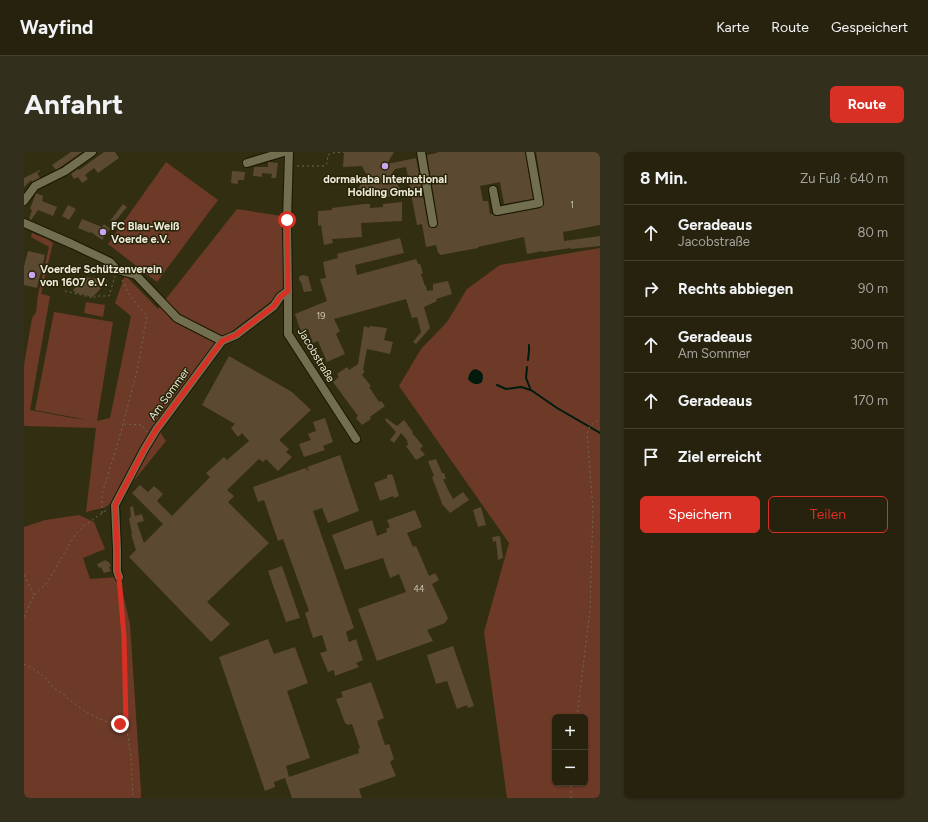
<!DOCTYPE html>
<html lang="de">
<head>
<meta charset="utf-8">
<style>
	:root { --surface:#26220e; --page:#322f1c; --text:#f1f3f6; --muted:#a4a49e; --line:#423f2e; --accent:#d93025 }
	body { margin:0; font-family:Figtree,sans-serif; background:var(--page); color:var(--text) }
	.controls { position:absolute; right:12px; bottom:12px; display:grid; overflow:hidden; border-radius:6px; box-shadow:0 1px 3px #0004 }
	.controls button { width:36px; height:36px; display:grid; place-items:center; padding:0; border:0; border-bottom:1px solid var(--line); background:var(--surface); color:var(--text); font:20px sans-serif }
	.stop { position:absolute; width:12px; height:12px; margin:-9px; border:3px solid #d93025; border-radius:50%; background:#fff }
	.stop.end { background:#d93025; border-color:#fff; box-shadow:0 1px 4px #0008 }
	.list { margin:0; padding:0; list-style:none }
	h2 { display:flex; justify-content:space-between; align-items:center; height:52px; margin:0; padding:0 16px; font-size:17px }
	h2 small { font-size:13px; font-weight:400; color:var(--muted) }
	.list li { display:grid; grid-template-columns:26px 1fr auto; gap:12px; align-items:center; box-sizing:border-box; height:56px; padding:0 16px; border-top:1px solid var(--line) }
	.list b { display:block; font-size:15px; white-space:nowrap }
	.list p { margin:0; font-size:13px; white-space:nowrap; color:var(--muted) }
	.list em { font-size:13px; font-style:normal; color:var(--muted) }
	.actions { display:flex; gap:8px; padding:12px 16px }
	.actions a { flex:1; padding:9px 0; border:1px solid var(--accent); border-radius:6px; text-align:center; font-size:14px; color:var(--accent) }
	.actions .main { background:var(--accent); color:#fff }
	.icon { flex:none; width:22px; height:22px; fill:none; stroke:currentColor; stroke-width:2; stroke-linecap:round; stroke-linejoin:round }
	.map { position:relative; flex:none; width:576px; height:646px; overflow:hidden; border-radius:6px }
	header { display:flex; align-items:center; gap:24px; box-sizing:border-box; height:56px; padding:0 20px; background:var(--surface); border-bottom:1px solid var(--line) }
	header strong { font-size:19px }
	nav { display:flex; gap:22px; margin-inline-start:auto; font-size:14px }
	.intro { display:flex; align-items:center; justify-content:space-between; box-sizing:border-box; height:96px; padding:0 24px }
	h1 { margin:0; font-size:28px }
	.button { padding:10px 18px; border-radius:6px; background:var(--accent); color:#fff; font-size:14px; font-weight:700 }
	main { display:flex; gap:24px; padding:0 24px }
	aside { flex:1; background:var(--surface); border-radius:6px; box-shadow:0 1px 3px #0004 }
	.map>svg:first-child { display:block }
</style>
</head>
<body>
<header>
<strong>Wayfind</strong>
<nav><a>Karte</a><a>Route</a><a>Gespeichert</a></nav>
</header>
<div class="intro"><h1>Anfahrt</h1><a class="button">Route</a></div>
<main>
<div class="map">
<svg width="576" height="646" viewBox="0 0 576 646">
	<rect width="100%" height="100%" fill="#322e12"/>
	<g fill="#6d3a28" fill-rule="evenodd">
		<polygon points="142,10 194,48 133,130 84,92"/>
		<polygon points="213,57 257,64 262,138 207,180 135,278 142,289 103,337 82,355 62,360 72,276 1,274 0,273 0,213 8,166 12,160 14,143 25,95 7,85 8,81 23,87 29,91 17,142 26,144 25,150 6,258 48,266 64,268 11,258 30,160 89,170 73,269 86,266 107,164 91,151 101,123 134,157"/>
		<path d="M576,96v550h-93l-23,-166 25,-89 -110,-157 22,-37 26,-27 20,-33 33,-24zM531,565h30v66h-30z"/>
		<polygon points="62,150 81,153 79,165 60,161"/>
		<polygon points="55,363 70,370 81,397 59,406 66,427 95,425 106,472 117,639 117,646 0,646 0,375 21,368"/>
	</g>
	<path fill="#001a0e" d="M451,217c8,2 9,6 7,13 -5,4 -10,2 -14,-3 1,-5 2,-8 7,-10z"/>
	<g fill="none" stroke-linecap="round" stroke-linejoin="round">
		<g stroke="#001a0e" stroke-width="2">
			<polyline points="504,208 505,199 505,193"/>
			<polyline points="503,215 502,226 506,236"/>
			<polyline points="473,233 482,237 497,235 507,238 533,256 576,281"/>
		</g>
	</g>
	<g fill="#5c4932">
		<polygon points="47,0 58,0 38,14 32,18 28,13"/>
		<polygon points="80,0 91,0 95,6 74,21 70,16 61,23 64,27 58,31 54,25 50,27 47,22 54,17 55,18"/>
		<polygon points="320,0 370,0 363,12 392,6 404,72 405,75 410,76 413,75 414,70 403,3 413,1 413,0 501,0 509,47 480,52 476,30 456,34 459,49 464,49 466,62 468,62 471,64 474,64 516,56 520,53 520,50 512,0 576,0 576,73 539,80 540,89 576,84 576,94 547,97 547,96 519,100 519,99 503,102 500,85 454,95 454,96 416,103 415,101 414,101 412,93 402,95 398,72 393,73 382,15 371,17 366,24 377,37 370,42 358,47 358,45 347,45 333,37 344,24 341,20 338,14 319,15"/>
		<polygon points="244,10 254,11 252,26 247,26 248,22 238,21 238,25 229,24 230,15 244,15"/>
		<polygon points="16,18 16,19 13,21 16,26 8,30 7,28 0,35 0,26"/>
		<polygon points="208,19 221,20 220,28 214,28 214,32 207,31"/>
		<polygon points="12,41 19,44 18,49 33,55 29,64 14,58 7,68 5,67 8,58 6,57"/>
		<polygon points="378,50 378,69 337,71 338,85 308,87 309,91 300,93 297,73 294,74 294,59 308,58 308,56 340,52 346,52 346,56 359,55 359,52"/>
		<polygon points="99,52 103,55 89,72 86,69"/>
		<polygon points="44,53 52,57 45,68 38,64"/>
		<polygon points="58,67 78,75 80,72 86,77 78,88 67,80 66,81 54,76"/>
		<polygon points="376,86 380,101 331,113 333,123 392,107 394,112 396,112 399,121 397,122 401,134 402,134 403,139 409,138 409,132 424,129 428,142 412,147 413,149 400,155 406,176 392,192 389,190 397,180 393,165 388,166 382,147 310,167 316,179 312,182 321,202 303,210 294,189 289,191 284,177 277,180 271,162 303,149 296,127 302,126 299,110 314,106 313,102"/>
		<polygon points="4,99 21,103 13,136 0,133 0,114"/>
		<polygon points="278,123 284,124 288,139 280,140 277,130 275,128 275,125"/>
		<polygon points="61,125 74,127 77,136 69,145 52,141 49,138"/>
		<polygon points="340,174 345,176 346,174 363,176 360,188 369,190 366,202 343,197 339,218 341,219 338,223 347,234 345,235 355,250 357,249 361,254 346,265 347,267 338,273 332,266 334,264 309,230 315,225 313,222 323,215 325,218 334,212"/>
		<polygon points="205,204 268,240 287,258 255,288 265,297 262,300 268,305 254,319 242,307 239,310 235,307 203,338 210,344 204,350 245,391 183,450 206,472 187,490 105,405 112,398 107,382 108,382 105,366 107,365 106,355 109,354 111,364 118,362 120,369 113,371 120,391 139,372 108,341 116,333 124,340 130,334 139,342 133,349 148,364 186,325 182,321 200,305 203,308 225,289 218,281 214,285 207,276 211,272 178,253"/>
		<polygon points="301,266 309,290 299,294 301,298 280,305 275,292 287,288 284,282 292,279 289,270"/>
		<polygon points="362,266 373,274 380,268 389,280 388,281 399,294 396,297 401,303 392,308 382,294 384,293 383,288 377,281 370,291 366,288 372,280 361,268"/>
		<polygon points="316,303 335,359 304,371 298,356 289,359 330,476 322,480 325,490 332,487 339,508 332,511 335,515 311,524 310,518 304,520 296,501 303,499 298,483 289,486 281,461 285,459 259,387 254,389 240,348 234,350 229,335 281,316 285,319 283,315"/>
		<polygon points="412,307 418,321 420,321 422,327 419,327 425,340 429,347 439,340 445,348 426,361 420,354 419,354 408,325 410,324 404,309"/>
		<polygon points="367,322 369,324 375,344 370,346 369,344 356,349 350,331 363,326 363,323"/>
		<polygon points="457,355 462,373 454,375 449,358"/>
		<polygon points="391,358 398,375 383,381 389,395 392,394 405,424 411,421 415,428 408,432 424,466 421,471 403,478 409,489 353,509 334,457 382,440 375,422 366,426 359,406 321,418 308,383 348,368 353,384 363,380 362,377 366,375 363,368"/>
		<polygon points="476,384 479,406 474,408 472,389 469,390 468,385"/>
		<polygon points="82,408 83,410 85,410 87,414 85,415 87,419 80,421 77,415 75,416 73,412"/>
		<polygon points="258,414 276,466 262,470 244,419"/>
		<polygon points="244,487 250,502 271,495 284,531 263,539 286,606 262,614 265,625 335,601 334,597 336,596 328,572 324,573 321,571 312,547 319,545 317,540 347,530 360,566 353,569 361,593 365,592 370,607 366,610 372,624 335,637 338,646 268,646 261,626 250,630 251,635 241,639 195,505"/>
		<polygon points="429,494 450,554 444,556 443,553 433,557 423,529 412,532 403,503"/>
	</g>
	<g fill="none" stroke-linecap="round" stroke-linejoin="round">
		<defs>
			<g id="minor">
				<polyline points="265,0 263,68 264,139 264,182 332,287"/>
				<polyline points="397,0 409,71"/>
				<polyline points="223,11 260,0"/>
				<polyline points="469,38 473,59 515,51 506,0"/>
				<polyline points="0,49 11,34 41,19 68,0"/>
				<polyline points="0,71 48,92 86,110 93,118 112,123 153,166 198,189 212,183 250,154 256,145 264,139"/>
				<polyline points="95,425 93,419 93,397 91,353 120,298 132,278 198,189"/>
			</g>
		</defs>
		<use href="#minor" stroke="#1a1600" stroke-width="10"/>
		<g stroke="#6d6951" stroke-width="1" stroke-dasharray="2 3" stroke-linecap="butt">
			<polyline points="273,14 301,14 303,11 304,3 308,1 321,0"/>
			<polyline points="41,139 70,146 72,144 85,144 91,124"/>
			<polyline points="100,272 118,273 123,280"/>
			<polyline points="78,361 78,342 95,287 113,219 123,164 106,144 97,126"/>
			<polyline points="0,423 10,443"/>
			<polyline points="96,432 101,485 102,571 107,605 109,646"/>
			<polyline points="0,465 10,443 23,431 51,383 61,373 84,357"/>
			<path d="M0,512c8,4 15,8 21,14 3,2 5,6 8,9 3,3 7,5 10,7 18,15 38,32 63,29"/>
			<polyline points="553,565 566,458 569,357 563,282 566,274 572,269 576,270"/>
			<polyline points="547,646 547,631"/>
		</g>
		<use href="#minor" stroke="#726e50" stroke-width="8"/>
	</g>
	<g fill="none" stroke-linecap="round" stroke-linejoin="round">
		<polyline stroke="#d93025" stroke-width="5" points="96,572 102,571 100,485 95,425 93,419 93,396 91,353 120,298 132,278 198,189 212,183 250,154 256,145 264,139 263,68"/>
	</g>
	<g fill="#c8a6ef" stroke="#282408" stroke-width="1.5">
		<circle cx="361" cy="14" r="4"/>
		<circle cx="79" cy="80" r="4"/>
		<circle cx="8" cy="123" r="4"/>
	</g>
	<g text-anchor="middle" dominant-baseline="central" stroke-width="3" stroke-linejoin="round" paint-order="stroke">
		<g font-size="9" fill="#c8c2af">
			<text x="548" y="52">1</text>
			<text x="297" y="163">19</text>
			<text x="395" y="436">44</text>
		</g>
		<g font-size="11" font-weight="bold" fill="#ecead9" stroke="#282408" text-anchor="start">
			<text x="361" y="27" text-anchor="middle">dormakaba International<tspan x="361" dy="13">Holding GmbH</tspan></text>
			<text x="87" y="74">FC Blau-Weiß<tspan x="87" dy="13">Voerde e.V.</tspan></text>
			<text x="16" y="117">Voerder Schützenverein<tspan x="16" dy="13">von 1607 e.V.</tspan></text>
		</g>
		<g font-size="11" fill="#ecead9" stroke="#282408">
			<text transform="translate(292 203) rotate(59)">Jacobstraße</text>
			<text transform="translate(145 242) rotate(-54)">Am Sommer</text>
		</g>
	</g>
</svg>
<div class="controls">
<button>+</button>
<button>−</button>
</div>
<div class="stop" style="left:263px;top:68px"></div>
<div class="stop end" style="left:96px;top:572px"></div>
</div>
<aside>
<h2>8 Min.<small>Zu Fuß · 640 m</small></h2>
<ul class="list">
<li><svg class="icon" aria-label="ahead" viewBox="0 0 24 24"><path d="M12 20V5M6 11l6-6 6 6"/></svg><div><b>Geradeaus</b><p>Jacobstraße</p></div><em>80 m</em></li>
<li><svg class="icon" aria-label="right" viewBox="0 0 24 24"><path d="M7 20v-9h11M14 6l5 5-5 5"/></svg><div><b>Rechts abbiegen</b></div><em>90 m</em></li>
<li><svg class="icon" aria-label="ahead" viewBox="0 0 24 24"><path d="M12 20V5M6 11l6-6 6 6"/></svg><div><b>Geradeaus</b><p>Am Sommer</p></div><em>300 m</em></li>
<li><svg class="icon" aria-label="ahead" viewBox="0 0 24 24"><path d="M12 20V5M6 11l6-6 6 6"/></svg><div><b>Geradeaus</b></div><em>170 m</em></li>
<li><svg class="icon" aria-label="arrive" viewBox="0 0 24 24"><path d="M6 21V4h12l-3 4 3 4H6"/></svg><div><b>Ziel erreicht</b></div></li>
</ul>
<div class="actions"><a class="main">Speichern</a><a>Teilen</a></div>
</aside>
</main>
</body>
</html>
